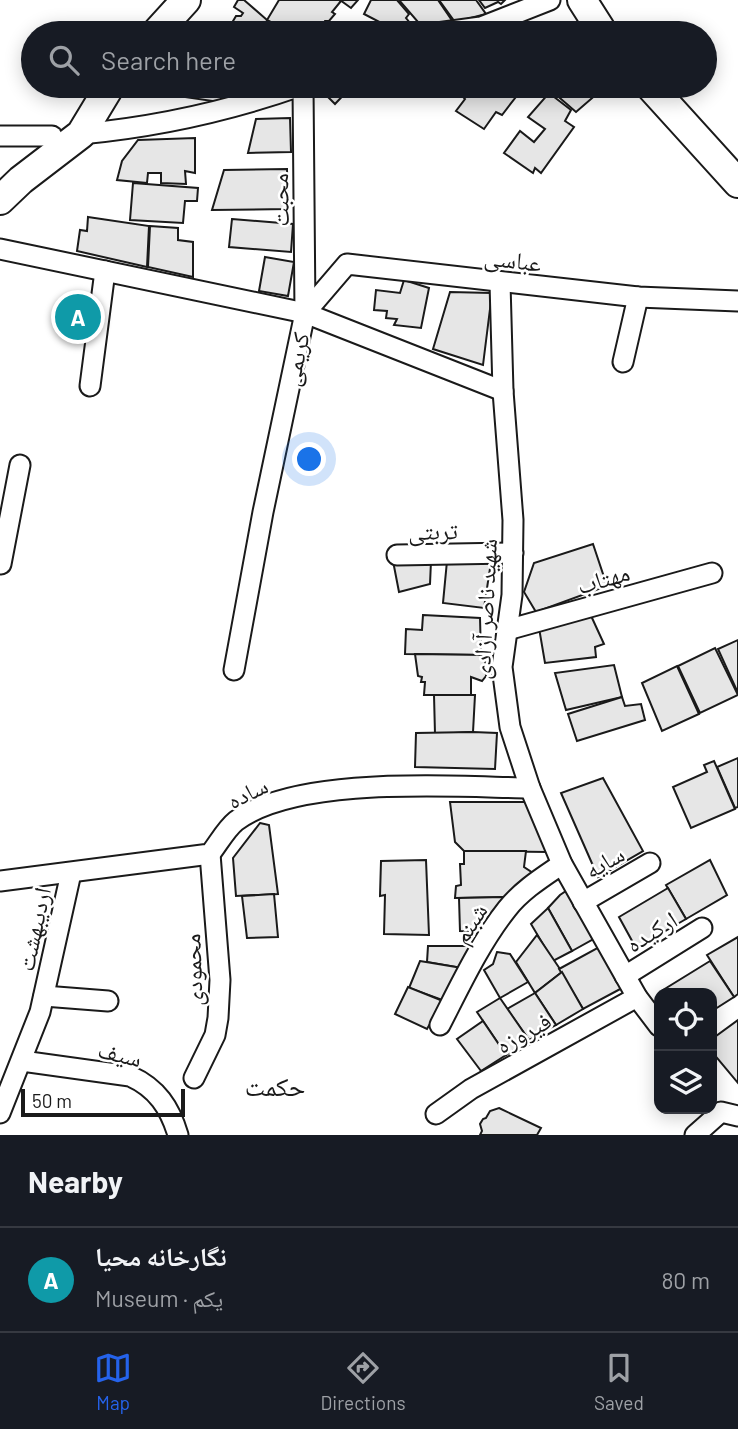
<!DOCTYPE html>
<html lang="en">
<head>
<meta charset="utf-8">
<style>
	:root { --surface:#171b24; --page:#242831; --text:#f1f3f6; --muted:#9ea1a6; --line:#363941; --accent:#2563eb }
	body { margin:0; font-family:Barlow,"Noto Naskh Arabic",sans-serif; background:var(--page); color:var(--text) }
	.controls { position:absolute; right:21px; bottom:21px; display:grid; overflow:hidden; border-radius:14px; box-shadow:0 4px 18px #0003 }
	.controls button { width:63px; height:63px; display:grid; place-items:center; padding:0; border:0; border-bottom:2px solid var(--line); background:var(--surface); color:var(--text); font:35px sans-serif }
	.scale { position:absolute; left:21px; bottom:18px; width:164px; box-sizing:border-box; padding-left:7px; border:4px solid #1a1a1a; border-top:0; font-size:19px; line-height:24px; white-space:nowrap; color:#1a1a1a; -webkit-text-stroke:5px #fff; paint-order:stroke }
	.you { position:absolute; left:310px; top:460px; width:24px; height:24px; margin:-18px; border:5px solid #fff; border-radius:50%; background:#1a73e8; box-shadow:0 0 0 10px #1a73e833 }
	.badge { display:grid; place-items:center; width:46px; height:46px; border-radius:50%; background:var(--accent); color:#fff; font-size:23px; font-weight:700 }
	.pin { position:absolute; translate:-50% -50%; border:4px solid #fff; box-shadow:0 2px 7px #0006 }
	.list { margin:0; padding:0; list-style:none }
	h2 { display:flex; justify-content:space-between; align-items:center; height:91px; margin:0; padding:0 28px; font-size:30px }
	h2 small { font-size:23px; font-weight:400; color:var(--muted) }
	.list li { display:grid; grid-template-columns:46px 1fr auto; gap:21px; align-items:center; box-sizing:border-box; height:105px; padding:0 28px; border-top:2px solid var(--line) }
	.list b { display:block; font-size:26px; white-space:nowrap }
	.list p { margin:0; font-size:23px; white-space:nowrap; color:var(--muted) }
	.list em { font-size:23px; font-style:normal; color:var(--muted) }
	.icon { flex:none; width:38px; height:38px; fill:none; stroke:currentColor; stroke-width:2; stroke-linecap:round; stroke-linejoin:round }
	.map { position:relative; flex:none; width:738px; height:1135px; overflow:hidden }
	.search { position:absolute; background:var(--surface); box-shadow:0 4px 18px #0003; left:21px; right:21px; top:21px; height:77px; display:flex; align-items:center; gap:18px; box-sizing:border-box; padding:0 24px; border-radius:38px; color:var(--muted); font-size:26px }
	.sheet { height:196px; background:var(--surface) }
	nav { display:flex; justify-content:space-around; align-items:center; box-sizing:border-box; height:98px; border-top:2px solid var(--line); background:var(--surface); font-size:19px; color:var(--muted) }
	nav a { display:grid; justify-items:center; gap:4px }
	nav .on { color:var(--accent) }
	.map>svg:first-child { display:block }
</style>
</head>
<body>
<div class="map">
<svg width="738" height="1135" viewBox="0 0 738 1135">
	<rect width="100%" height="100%" fill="#fff"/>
	<g fill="#e6e6e6" stroke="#1a1a1a" stroke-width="2">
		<polygon points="238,0 244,0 267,20 291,33 226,33 236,16 241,16 243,13 234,7"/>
		<polygon points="279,0 339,0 341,1 332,12 335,14 329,21 325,21 318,33 291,33 267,20"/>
		<polygon points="340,0 358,0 351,8"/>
		<polygon points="371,0 397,0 409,14 406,18 410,23 387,26 364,14"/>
		<polygon points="399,0 438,0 453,22 436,29 430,23 424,29"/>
		<polygon points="439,0 476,0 486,14 455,22"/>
		<polygon points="479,0 505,0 501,4 498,2 485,8"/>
		<polygon points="132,86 230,86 219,102 130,89"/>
		<polygon points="317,86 352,86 335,104"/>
		<polygon points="461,86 509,86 519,93 502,115 496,112 484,129 456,111 465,99 458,91"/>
		<polygon points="546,86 606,86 576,112"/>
		<polygon points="549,93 571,110 565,121 574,127 541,173 535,168 533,173 504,153 520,131 534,142 545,129 528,117"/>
		<polygon points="290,118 291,152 248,153 256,119"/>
		<polygon points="195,138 195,173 185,171 186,184 161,183 161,173 148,173 147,183 117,180 122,161 138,140"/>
		<polygon points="287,169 288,209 212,210 224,170"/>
		<polygon points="133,183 198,188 197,201 185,201 183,223 130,220"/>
		<polygon points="88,217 149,226 147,267 77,251 80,230 87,231"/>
		<polygon points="232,219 293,224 291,252 229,247"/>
		<polygon points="150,226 178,228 178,240 193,242 193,277 148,267"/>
		<polygon points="265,257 294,262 288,296 259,291"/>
		<polygon points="404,280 429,288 421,328 394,325 397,319 386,318 387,311 374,310 376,290 400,293"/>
		<polygon points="450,292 492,293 483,365 433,349"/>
		<polygon points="593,544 607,586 536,612 524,592 534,563"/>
		<polygon points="393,561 431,561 430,584 399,592"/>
		<polygon points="447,561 491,562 484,608 443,603"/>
		<polygon points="587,607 604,644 595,647 596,657 545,663 538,622"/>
		<polygon points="423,615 480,618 481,655 405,654 406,629 422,630"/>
		<polygon points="738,640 738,693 718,649"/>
		<polygon points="715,648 738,695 700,713 678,666"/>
		<polygon points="415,654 485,655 486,676 482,681 471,677 471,695 424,695 425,682 421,682 422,677 418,676"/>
		<polygon points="614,665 622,697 566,710 555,673"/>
		<polygon points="677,666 699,714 662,731 642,683"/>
		<polygon points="434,695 475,695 473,732 435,734"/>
		<polygon points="622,697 625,706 641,704 645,720 577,741 568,714"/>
		<polygon points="473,732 497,733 495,769 415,767 416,733"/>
		<polygon points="738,758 738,807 735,808 717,767"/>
		<polygon points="714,761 735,809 691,828 673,787 707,772 704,765"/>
		<polygon points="603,778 643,851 598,877 561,793"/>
		<polygon points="450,802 527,802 548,852 464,851 455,842"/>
		<polygon points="260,823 269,825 278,894 236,896 233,858"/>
		<polygon points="464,851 526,851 524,867 533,873 511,897 455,898 456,886 461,885 460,864 464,864"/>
		<polygon points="426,860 429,935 384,934 385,895 380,896 381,861"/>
		<polygon points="710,860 727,895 686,919 666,885"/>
		<polygon points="668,888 686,919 636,948 619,917"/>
		<polygon points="569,889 597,937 572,951 548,908 560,895"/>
		<polygon points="274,894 278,937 247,938 242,896"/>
		<polygon points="504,897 483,932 460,931 459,898"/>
		<polygon points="548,908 572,951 553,961 531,924"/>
		<polygon points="537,935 562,972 535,993 516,962"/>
		<polygon points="738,937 738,994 734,997 707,955"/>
		<polygon points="428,946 475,946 462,968 427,962"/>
		<polygon points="601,946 624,987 583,1009 559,969"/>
		<polygon points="497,952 510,954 528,982 500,998 484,970 493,964"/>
		<polygon points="420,961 462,968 445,1001 409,988"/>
		<polygon points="710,961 734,997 712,1011 712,993 665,993 663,990"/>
		<polygon points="562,972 583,1009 556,1025 535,993"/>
		<polygon points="408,987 443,1001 427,1029 395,1014"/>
		<polygon points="535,993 556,1025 529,1040 507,1009"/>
		<polygon points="500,998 529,1040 506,1055 477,1012"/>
		<polygon points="738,1020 738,1083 712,1052 712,1039"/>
		<polygon points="483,1021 506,1055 481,1071 457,1039"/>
		<polygon points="499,1108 541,1128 537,1135 480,1135 482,1131 480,1124 483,1119 486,1118 490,1111"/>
	</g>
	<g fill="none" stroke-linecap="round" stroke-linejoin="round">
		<defs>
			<g id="street">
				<polyline points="437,33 481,27 550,0"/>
				<path d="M81,134c75,-7 148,-23 219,-48"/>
				<polyline points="0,136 52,136"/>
				<polyline points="0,249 305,313 503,391"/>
				<polyline points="500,283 503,391 513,520 512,595 502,667 510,727 530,788 562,864 637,997 659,1026"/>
				<polyline points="305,313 347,264 638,297 738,301"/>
				<polyline points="623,362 638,297"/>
				<polyline points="90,386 105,271"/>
				<polyline points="397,555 513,553"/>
				<polyline points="1,564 20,465"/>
				<polyline points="507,630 712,573"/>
				<polyline points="234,670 263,512 305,313 303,86"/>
				<path d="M0,881l210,-27c8,-10 16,-25 26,-33 62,-46 218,-34 294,-33"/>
				<polyline points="583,902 650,863"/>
				<polyline points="625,976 702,928"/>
				<polyline points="44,996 108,1001"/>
				<path d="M440,1025c20,-39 40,-82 67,-116 15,-19 36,-32 55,-45"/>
				<path d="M22,1061l108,15c27,12 40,32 48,59"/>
				<polyline points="194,1078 215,1035 218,1018 220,980 210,854"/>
				<polyline points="0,1113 40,1012 71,873"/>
				<polyline points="436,1114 471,1089 637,997"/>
				<polyline points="695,1135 721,1112 738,1116"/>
			</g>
			<g id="secondary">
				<polyline points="582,0 603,33"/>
				<polyline points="156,33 186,0"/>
				<polyline points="650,86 738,183"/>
				<polyline points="0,200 21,180 81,134 110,86"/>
			</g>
		</defs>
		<use href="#street" stroke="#1a1a1a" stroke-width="23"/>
		<use href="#secondary" stroke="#1a1a1a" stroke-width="32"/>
		<use href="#street" stroke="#fff" stroke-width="19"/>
		<use href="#secondary" stroke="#fff" stroke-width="28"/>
	</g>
	<g text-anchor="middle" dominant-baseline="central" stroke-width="5" stroke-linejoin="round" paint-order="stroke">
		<g font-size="24" fill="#1a1a1a" stroke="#fff">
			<text transform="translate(279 200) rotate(-91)">محبت</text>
			<text transform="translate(513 259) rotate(7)">عباسی</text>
			<text transform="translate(295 359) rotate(-78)">کریمی</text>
			<text transform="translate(433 530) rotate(-1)">تربتی</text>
			<text transform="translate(603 578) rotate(-16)">مهتاب</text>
			<text transform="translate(484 609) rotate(-87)">شهید ناصر آزادی</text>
			<text transform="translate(247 792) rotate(-26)">ساده</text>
			<text transform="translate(604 861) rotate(-30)">سایه</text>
			<text transform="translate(469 923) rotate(-58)">شبنم</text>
			<text transform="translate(33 929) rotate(-78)">اردیبهشت</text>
			<text transform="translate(651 931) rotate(-32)">ارکیده</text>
			<text transform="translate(192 970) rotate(-92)">محمودی</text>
			<text transform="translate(523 1032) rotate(-29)">فیروزه</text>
			<text transform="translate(120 1053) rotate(13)">سیف</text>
		</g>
		<g font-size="26" fill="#1a1a1a" stroke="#fff">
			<text x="275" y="1085">حکمت</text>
		</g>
	</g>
</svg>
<div class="controls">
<button><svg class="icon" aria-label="locate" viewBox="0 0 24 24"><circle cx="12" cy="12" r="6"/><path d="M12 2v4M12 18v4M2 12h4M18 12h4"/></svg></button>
<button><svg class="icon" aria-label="layers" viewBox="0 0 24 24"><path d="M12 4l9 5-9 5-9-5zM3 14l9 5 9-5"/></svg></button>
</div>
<div class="scale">50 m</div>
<div class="you"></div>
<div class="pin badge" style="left:78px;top:317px;background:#0f9aa8">A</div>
<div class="search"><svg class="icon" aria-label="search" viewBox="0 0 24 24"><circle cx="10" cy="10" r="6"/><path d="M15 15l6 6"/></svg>Search here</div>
</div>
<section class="sheet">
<h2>Nearby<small></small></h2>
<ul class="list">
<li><span class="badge" style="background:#0f9aa8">A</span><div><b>نگارخانه محیا</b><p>Museum · یکم</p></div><em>80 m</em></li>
</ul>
</section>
<nav>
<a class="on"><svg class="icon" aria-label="map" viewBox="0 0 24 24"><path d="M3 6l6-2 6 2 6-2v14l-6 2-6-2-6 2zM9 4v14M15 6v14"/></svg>Map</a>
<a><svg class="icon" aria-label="directions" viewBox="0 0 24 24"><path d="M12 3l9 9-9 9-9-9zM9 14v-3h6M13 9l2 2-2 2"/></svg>Directions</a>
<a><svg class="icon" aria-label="saved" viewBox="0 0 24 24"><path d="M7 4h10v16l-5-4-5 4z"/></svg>Saved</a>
</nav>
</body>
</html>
